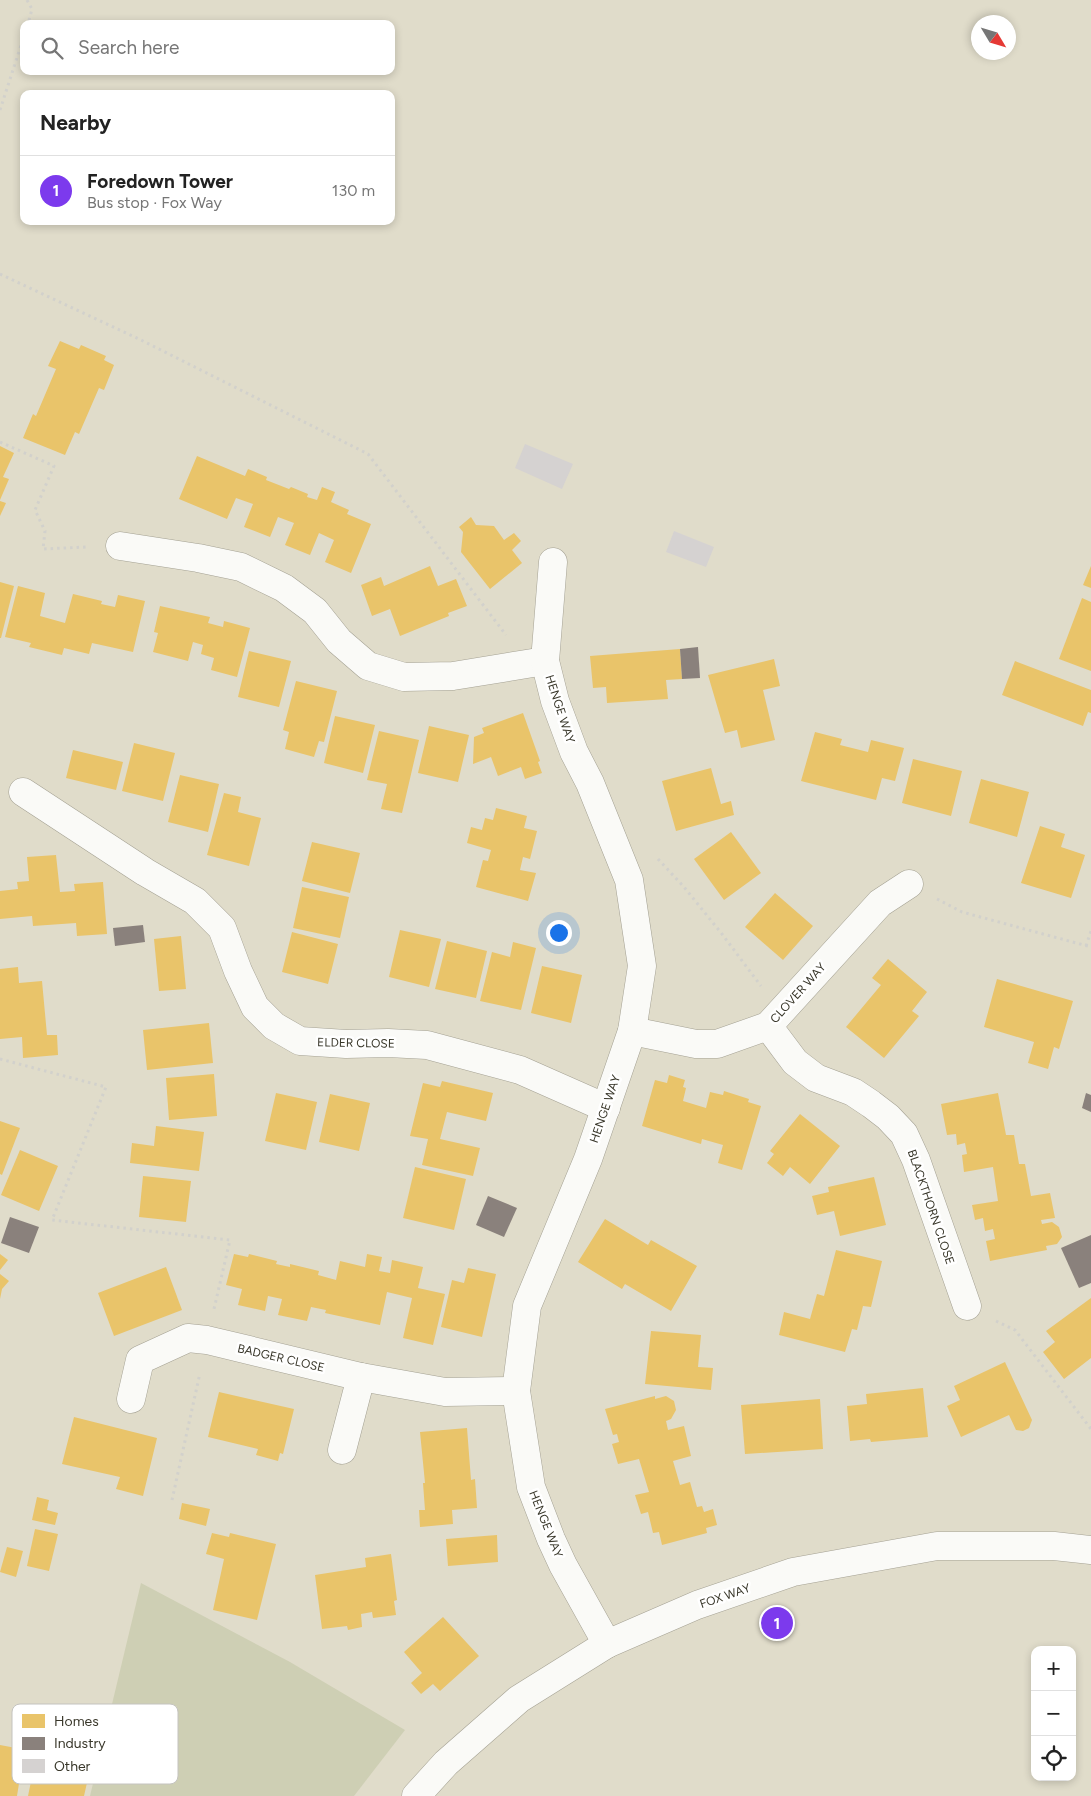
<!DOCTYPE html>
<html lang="en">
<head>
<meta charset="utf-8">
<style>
	:root { --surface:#fff; --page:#f2f2f2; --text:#222; --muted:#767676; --line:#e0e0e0; --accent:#7c3aed }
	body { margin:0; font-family:Figtree,sans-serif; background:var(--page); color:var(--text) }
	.controls { position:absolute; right:15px; bottom:15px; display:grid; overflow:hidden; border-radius:10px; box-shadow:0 2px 8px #0003 }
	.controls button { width:45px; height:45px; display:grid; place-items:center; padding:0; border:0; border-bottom:1px solid var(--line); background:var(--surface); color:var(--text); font:25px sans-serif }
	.compass { position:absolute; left:971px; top:15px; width:45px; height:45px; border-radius:50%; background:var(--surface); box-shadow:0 2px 8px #0003; rotate:128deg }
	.you { position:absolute; left:558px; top:932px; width:18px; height:18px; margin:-12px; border:4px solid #fff; border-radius:50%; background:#1a73e8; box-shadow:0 0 0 8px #1a73e833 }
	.badge { display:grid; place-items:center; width:32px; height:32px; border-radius:50%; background:var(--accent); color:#fff; font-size:16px; font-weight:700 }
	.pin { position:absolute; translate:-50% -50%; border:2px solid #fff; box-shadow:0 1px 5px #0006 }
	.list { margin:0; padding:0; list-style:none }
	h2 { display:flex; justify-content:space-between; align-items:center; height:65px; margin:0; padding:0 20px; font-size:21px }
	h2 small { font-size:16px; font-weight:400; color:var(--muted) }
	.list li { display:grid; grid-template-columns:32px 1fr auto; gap:15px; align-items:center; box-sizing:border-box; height:70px; padding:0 20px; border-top:1px solid var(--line) }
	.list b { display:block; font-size:19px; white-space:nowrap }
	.list p { margin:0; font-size:16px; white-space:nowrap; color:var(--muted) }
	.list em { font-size:16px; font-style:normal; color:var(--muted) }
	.icon { flex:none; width:28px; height:28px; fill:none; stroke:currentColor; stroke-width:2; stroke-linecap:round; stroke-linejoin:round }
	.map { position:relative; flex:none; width:1091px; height:1796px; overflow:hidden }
	.search { position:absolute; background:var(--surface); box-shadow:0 2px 8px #0003; left:20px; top:20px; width:375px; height:55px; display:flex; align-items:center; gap:12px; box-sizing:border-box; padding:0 18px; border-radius:10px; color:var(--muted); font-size:19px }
	.panel { position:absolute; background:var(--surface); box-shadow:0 2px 8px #0003; left:20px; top:90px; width:375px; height:135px; border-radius:10px }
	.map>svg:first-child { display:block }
</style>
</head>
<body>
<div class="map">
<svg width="1091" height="1796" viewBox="0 0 1091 1796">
	<rect width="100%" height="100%" fill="#e0dcca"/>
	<polygon fill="#cecfb4" points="141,1583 290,1662 405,1730 354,1796 90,1796"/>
	<g fill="#e9c46a">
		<polygon points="60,341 79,349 81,345 106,356 104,360 114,365 104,390 99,388 79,434 75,432 65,455 23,438 33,414 36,416 56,369 48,366"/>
		<polygon points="0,446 14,453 3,477 9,479 0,500"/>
		<polygon points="197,456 245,476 248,469 267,477 266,480 289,489 291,487 308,494 307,497 317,500 322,487 335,492 331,502 349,510 347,514 371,524 351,573 325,562 334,540 319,533 310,555 285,545 294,523 278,517 270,537 244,527 253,504 236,498 227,519 179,499"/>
		<polygon points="0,501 6,503 0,516"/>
		<polygon points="471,517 476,525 494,526 504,540 514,533 521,541 512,550 522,563 490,589 461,552 463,532 459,527"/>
		<polygon points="430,566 438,586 456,579 467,606 448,613 449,616 400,636 390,609 372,616 361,585 381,577 384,586"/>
		<polygon points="1091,566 1091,588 1083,585"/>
		<polygon points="0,582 14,586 1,638 0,638"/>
		<polygon points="18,586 45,593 40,616 65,623 73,594 102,601 101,604 115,607 118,595 145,601 133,652 92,643 89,654 64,648 62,655 29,647 31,643 5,637"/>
		<polygon points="1082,598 1091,602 1091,671 1059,659"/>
		<polygon points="160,606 210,617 208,623 223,627 224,621 250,628 237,677 211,670 214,658 201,654 203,645 193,642 188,661 153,652 158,633 154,632"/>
		<polygon points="680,649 682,679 666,680 668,699 607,703 606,687 593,688 590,656"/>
		<polygon points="249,651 291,661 279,707 238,697"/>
		<polygon points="774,659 780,686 763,690 775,740 741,748 737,730 725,733 708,675"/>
		<polygon points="1015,661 1091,690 1091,713 1088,712 1083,726 1002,695"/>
		<polygon points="296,681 337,691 324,742 319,741 314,757 285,749 289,732 283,730"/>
		<polygon points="523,713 540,761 538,762 542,773 525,779 521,767 498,776 491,757 473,764 474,737 484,733 482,728"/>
		<polygon points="335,716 375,725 363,773 324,763"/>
		<polygon points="429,726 469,735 458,782 418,773"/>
		<polygon points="379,731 419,740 402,813 381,809 387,784 367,780"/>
		<polygon points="815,732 842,739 840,745 868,752 871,740 904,748 895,781 882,778 876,800 801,781"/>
		<polygon points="134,743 175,753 163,801 122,791"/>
		<polygon points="73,750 123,762 116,790 66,778"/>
		<polygon points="913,759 962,771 951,816 902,803"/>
		<polygon points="711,768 721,804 731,801 734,815 676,831 662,781"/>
		<polygon points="180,775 219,784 208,832 168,822"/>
		<polygon points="981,779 1029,792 1017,837 969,823"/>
		<polygon points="224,793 241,797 238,812 261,818 249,866 207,855"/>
		<polygon points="496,808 527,816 524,828 537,831 530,859 523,857 520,870 536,873 528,901 476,887 483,860 488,861 491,850 467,843 471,827 482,830 485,818 493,820"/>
		<polygon points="1040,826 1065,834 1061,847 1085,855 1071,898 1021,883"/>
		<polygon points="731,832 761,873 724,900 694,859"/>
		<polygon points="312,842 360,853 350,893 302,881"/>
		<polygon points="56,855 60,892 75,891 74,884 103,882 107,934 77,936 76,923 33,926 32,916 0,919 0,891 18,889 17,882 29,881 27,857"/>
		<polygon points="302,887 349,897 340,938 293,928"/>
		<polygon points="775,893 813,926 783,960 745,927"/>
		<polygon points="400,930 441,939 429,987 389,977"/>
		<polygon points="292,932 338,944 328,984 282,972"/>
		<polygon points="181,936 186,989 159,991 154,939"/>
		<polygon points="447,941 487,951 476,998 435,989"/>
		<polygon points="513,942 536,948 521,1010 480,1001 492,952 510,957"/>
		<polygon points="888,959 927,992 912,1011 919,1016 884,1058 846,1027 881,985 872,978"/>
		<polygon points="542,966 582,975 571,1023 531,1013"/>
		<polygon points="18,967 19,983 42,981 47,1035 57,1035 58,1055 23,1058 22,1037 0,1039 0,969"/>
		<polygon points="997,979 1073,1001 1059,1049 1054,1047 1048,1069 1028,1063 1034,1042 984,1027"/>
		<polygon points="209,1023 213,1063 147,1070 143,1030"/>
		<polygon points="214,1074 217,1116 169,1120 166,1078"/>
		<polygon points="669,1075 685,1080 683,1087 686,1088 683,1101 706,1108 710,1092 723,1095 724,1091 749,1099 748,1102 761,1106 742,1170 718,1163 723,1145 702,1139 701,1144 642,1126 655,1080 667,1083"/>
		<polygon points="442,1081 493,1093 486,1121 447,1112 440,1139 480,1148 473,1176 422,1165 428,1139 410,1136 423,1083 440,1087"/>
		<polygon points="276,1093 317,1102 306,1150 265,1141"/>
		<polygon points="998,1093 1006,1135 1014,1135 1019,1164 1025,1164 1031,1196 1050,1193 1055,1218 1041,1220 1042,1224 1052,1222 1059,1227 1062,1237 1057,1244 1046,1246 1047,1250 990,1261 986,1241 995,1239 993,1229 985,1231 983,1218 975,1220 972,1205 998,1201 993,1167 964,1172 962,1155 967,1154 965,1143 957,1145 956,1134 947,1135 941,1104"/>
		<polygon points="330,1094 370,1103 359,1151 319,1142"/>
		<polygon points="800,1114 840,1146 810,1184 790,1167 783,1176 767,1163 774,1154 770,1151"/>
		<polygon points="0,1121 20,1128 2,1175 0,1174"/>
		<polygon points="156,1126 204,1132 199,1171 130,1163 132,1143 154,1146"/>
		<polygon points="20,1150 58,1166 39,1211 1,1195"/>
		<polygon points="415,1167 466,1179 454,1230 403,1218"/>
		<polygon points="143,1176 191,1181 186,1222 139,1217"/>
		<polygon points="874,1177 886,1225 840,1236 834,1211 817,1215 812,1196 829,1192 828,1187"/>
		<polygon points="605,1219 648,1245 651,1240 697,1266 671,1311 625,1284 622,1289 578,1262"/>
		<polygon points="836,1250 882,1261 871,1307 863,1306 857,1330 852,1329 845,1352 779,1335 784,1312 810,1319 817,1294 824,1296"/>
		<polygon points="0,1254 8,1260 0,1270"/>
		<polygon points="234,1254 248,1257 249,1254 277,1261 276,1264 290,1267 290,1264 319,1271 318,1275 336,1280 340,1261 365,1267 367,1254 382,1257 379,1271 390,1273 392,1260 423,1267 418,1288 445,1294 433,1345 403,1338 412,1298 387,1292 380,1325 325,1313 326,1310 311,1307 307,1321 278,1315 282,1299 268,1296 265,1311 238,1305 242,1289 226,1285"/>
		<polygon points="166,1267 182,1310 114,1336 98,1293"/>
		<polygon points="468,1268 496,1274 482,1337 441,1327 452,1280 464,1283"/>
		<polygon points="0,1274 9,1281 2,1289 0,1299"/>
		<polygon points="1091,1298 1091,1358 1064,1379 1043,1352 1055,1342 1046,1331"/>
		<polygon points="651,1331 701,1335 698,1367 713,1368 711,1390 645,1384"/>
		<polygon points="1005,1362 1032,1420 1029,1428 1023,1431 1016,1430 1009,1415 961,1437 947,1406 960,1400 954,1386"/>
		<polygon points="923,1388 928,1437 871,1442 870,1439 850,1441 847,1406 867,1404 866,1394"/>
		<polygon points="219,1392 294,1409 283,1454 280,1453 278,1461 256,1455 258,1449 208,1437"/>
		<polygon points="655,1396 655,1399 666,1396 674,1401 676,1410 671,1419 666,1421 668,1430 684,1426 691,1456 673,1461 680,1485 690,1482 697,1507 702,1506 704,1512 713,1509 717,1525 706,1528 707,1533 662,1545 659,1532 653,1533 648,1512 641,1514 635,1495 649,1492 639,1459 618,1464 612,1444 619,1442 617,1434 613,1435 605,1409"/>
		<polygon points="820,1399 823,1449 745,1454 741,1405"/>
		<polygon points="74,1417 157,1438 143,1496 116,1489 120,1477 62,1464"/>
		<polygon points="467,1428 471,1480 475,1479 477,1508 452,1510 453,1524 420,1527 419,1510 425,1510 423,1483 425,1483 420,1432"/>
		<polygon points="37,1497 49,1500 47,1510 58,1513 55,1525 32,1520"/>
		<polygon points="182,1503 210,1509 206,1526 179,1519"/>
		<polygon points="35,1529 58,1534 49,1571 27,1566"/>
		<polygon points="212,1533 229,1537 230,1533 276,1544 257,1620 213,1610 224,1559 206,1554"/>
		<polygon points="497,1535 498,1562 448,1566 446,1539"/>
		<polygon points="7,1547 23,1551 16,1577 0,1572"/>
		<polygon points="391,1554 397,1600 394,1601 396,1615 373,1618 372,1612 361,1614 362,1627 348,1630 347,1626 322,1629 315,1575 366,1567 365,1558"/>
		<polygon points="443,1617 479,1656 440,1691 433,1684 421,1694 411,1683 422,1673 404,1652"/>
		<polygon points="0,1745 16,1748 13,1769 21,1771 17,1796 0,1796"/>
		<polygon points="46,1755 91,1765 84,1796 28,1796 35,1762 44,1764"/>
	</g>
	<g fill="#8a817c">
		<polygon points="698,647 700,678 682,679 680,649"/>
		<polygon points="143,925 145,942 115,946 113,928"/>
		<polygon points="1086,1093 1091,1095 1091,1112 1082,1108"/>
		<polygon points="488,1196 517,1208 504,1237 476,1225"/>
		<polygon points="10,1217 39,1227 29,1253 1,1243"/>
		<polygon points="1091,1235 1091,1283 1079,1288 1061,1248"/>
	</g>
	<g fill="#d5d2d1">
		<polygon points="525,444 573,464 562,489 515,468"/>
		<polygon points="674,531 714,547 706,567 666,552"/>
	</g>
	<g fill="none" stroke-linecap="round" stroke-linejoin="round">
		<defs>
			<g id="minor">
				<polyline points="120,546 198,558 241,567 284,588 315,611 339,641 368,666 404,677 453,676 545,661"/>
				<polyline points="553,562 545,661 555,701 574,752 590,783 629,880 642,966 632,1031 588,1159 527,1306 516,1391 531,1487 551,1539 563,1565 607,1644"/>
				<polyline points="23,792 145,872 195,901 222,928 238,971 255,1007 274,1026 300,1041 346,1044 388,1043 427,1045 520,1070 606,1108"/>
				<polyline points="768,1026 795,1062 816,1078 853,1092 871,1104 888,1117 904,1134 916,1160 967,1306"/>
				<polyline points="632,1031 696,1044 717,1044 768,1026 880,903 909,884"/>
				<polyline points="131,1399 140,1360 188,1338 207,1340 361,1377 445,1392 516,1391"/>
				<polyline points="342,1450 361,1377"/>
			</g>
			<polyline id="tertiary" points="416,1796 446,1763 519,1699 607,1644 697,1605 793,1572 937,1546 1054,1546 1091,1550"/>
		</defs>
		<use href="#minor" stroke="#a4a193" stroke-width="29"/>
		<use href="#tertiary" stroke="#a4a193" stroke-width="29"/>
		<g stroke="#d2d1cc" stroke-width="3" stroke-dasharray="2.5 4" stroke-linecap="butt">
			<polyline points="27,0 32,9 28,24"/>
			<polyline points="0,110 24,36"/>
			<polyline points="0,274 141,340 368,454 506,635"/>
			<polyline points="0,442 54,466 35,510 45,531 43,549 86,547"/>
			<polyline points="658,859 684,887 722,934 761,986"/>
			<polyline points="937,899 962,912 1091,947"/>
			<polyline points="1086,946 1091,931"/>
			<polyline points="0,1059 106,1087 52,1220 230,1240 214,1309"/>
			<polyline points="996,1321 1015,1330 1091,1429"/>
			<polyline points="172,1500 200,1373"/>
		</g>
		<use href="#minor" stroke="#fafaf7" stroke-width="28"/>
		<use href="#tertiary" stroke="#fafaf7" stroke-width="28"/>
	</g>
	<g text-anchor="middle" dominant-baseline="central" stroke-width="5" stroke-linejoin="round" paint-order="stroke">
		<g font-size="12" fill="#39372a" stroke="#fff">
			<text transform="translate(560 709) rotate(72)">HENGE WAY</text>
			<text transform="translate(798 993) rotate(-48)">CLOVER WAY</text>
			<text transform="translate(356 1043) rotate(1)">ELDER CLOSE</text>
			<text transform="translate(605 1109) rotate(-71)">HENGE WAY</text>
			<text transform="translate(931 1207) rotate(71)">BLACKTHORN CLOSE</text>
			<text transform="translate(281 1358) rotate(13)">BADGER CLOSE</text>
			<text transform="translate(546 1524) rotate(68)">HENGE WAY</text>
			<text transform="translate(725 1596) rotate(-19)">FOX WAY</text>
		</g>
	</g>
	<rect x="12" y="1704" width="166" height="80" rx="8" fill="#fff" stroke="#c4c3bf" stroke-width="1"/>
	<rect x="22" y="1714" width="23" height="14" fill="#e9c46a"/>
	<rect x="22" y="1737" width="23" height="13" fill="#8a817c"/>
	<rect x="22" y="1759" width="23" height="14" fill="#d5d2d1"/>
	<g font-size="14" fill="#39372a">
		<text x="54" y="1726">Homes</text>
		<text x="54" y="1748">Industry</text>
		<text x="54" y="1771">Other</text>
	</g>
</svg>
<div class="controls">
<button>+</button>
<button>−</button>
<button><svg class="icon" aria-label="locate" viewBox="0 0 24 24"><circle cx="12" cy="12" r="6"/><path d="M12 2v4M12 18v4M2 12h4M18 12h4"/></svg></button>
</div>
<svg class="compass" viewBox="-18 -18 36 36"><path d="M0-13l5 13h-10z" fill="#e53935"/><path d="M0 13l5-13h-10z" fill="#767676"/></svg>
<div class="you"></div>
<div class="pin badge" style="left:777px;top:1623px">1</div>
<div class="search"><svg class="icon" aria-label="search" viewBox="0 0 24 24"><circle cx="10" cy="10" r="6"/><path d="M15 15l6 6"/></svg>Search here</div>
<section class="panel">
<h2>Nearby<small></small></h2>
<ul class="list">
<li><span class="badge">1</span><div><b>Foredown Tower</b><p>Bus stop · Fox Way</p></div><em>130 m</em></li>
</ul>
</section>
</div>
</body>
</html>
